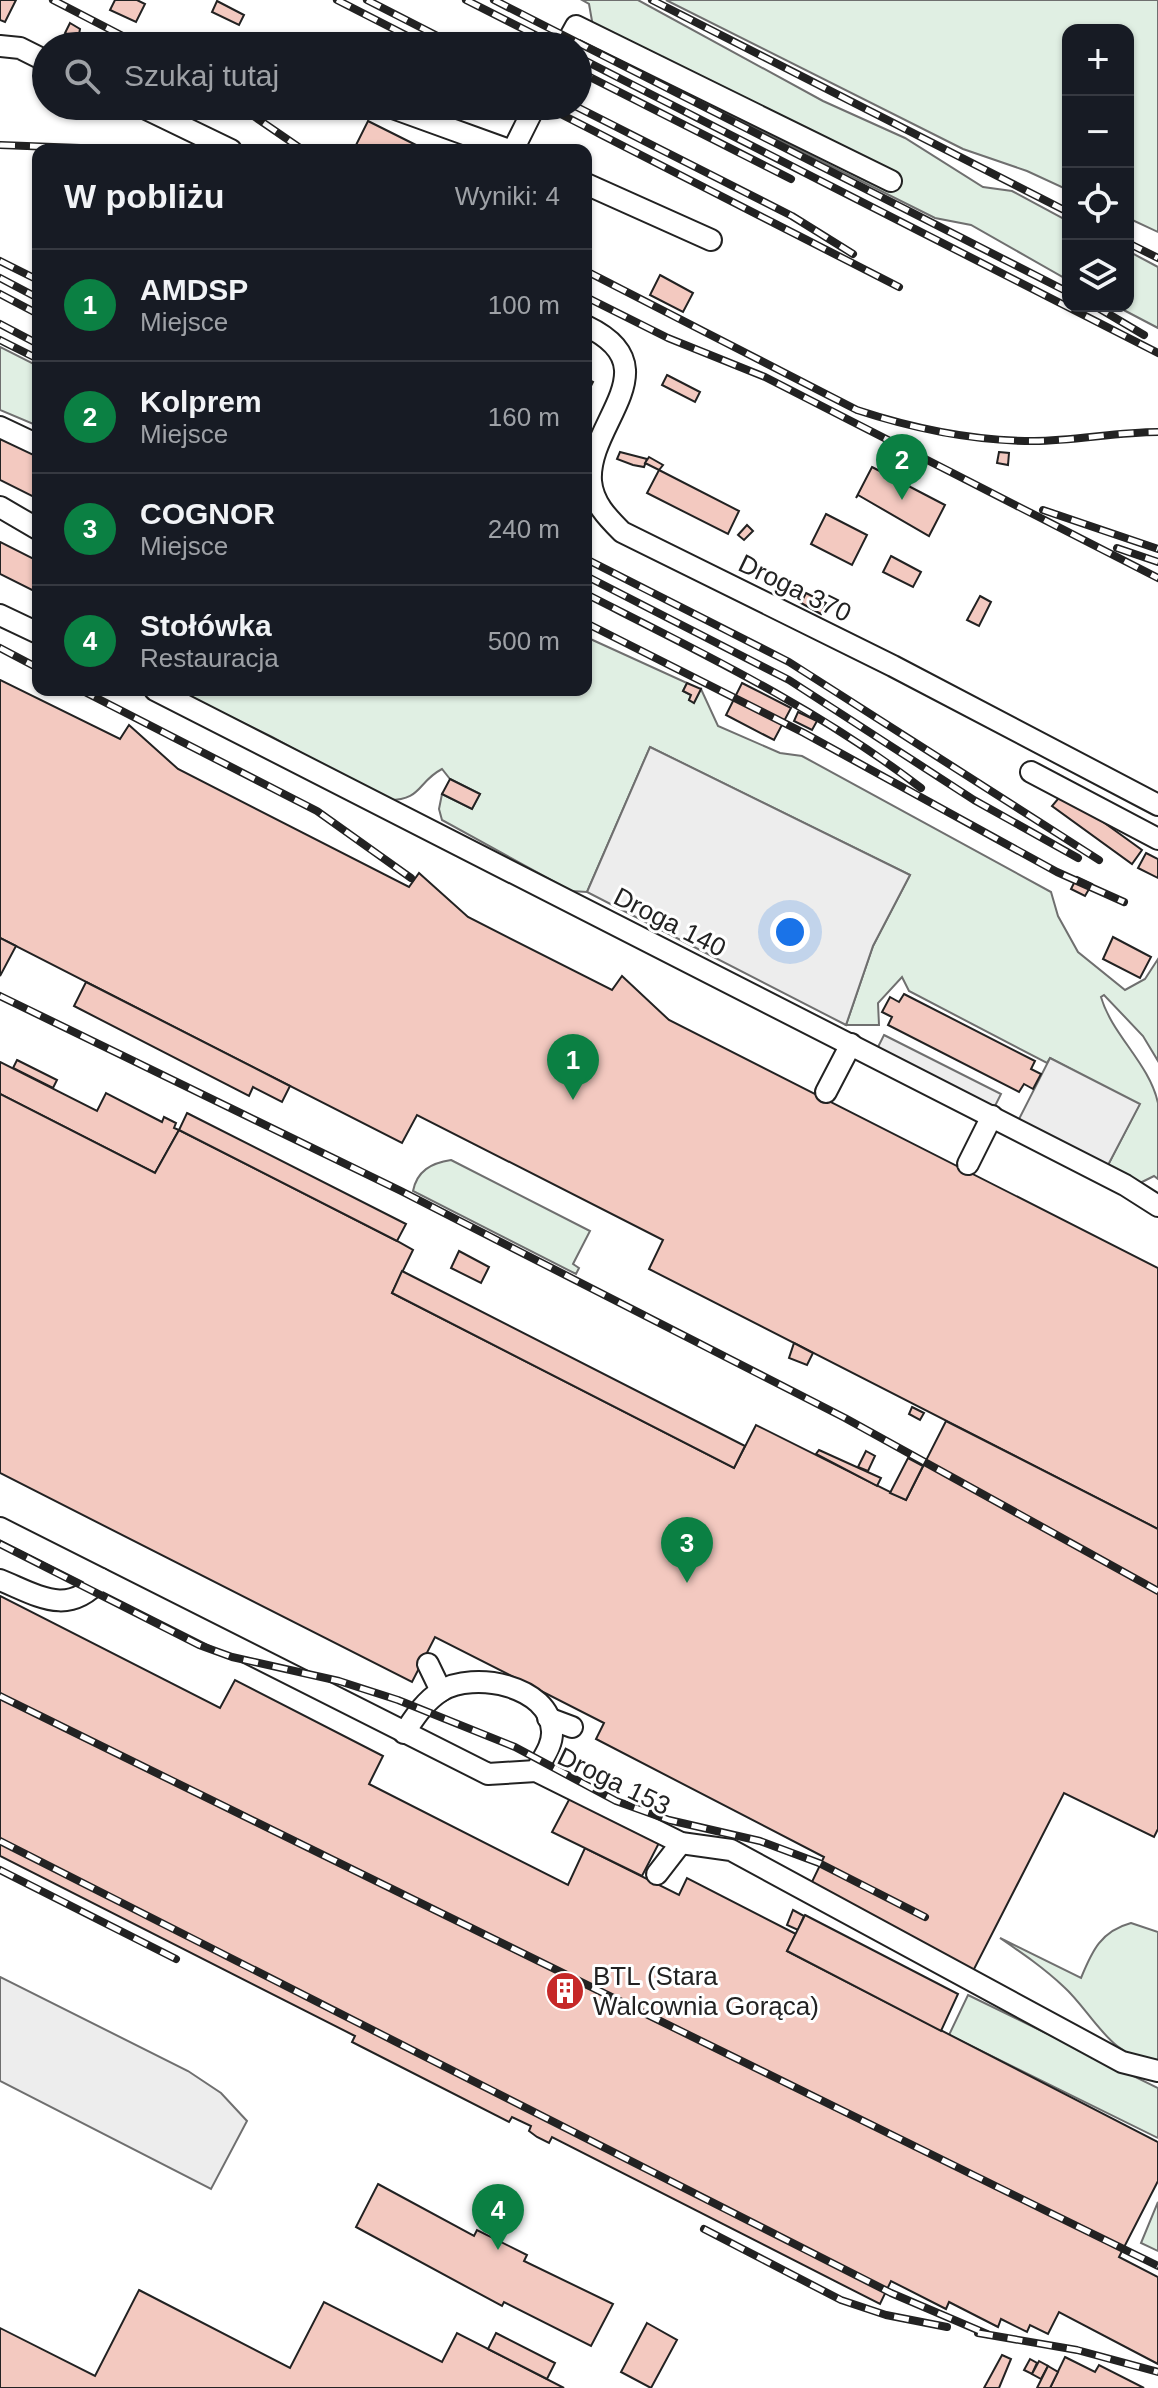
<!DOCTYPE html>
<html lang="pl">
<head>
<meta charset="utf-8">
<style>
	:root { --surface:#171b24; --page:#242831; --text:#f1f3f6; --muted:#9ea1a6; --line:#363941; --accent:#0b8043 }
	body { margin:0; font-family:Helvetica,sans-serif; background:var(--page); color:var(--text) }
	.controls { position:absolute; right:24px; top:24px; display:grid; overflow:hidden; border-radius:16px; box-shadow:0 2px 6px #0004 }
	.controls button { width:72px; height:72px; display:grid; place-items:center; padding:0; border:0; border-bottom:2px solid var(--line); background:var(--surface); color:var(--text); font:40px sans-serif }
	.you { position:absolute; left:790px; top:932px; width:28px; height:28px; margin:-20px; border:6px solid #fff; border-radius:50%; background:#1a73e8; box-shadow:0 0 0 12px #1a73e833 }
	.badge { display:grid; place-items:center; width:52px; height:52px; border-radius:50%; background:var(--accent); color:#fff; font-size:26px; font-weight:700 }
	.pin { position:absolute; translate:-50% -66px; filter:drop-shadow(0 2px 4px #0008) }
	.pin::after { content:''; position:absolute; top:42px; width:28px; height:24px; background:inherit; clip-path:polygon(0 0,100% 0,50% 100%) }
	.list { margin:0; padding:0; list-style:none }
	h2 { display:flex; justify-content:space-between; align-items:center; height:104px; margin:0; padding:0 32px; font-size:34px }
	h2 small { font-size:26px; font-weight:400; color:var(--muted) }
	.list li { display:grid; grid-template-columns:52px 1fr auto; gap:24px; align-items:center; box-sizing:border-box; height:112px; padding:0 32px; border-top:2px solid var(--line) }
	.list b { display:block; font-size:30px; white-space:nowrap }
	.list p { margin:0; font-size:26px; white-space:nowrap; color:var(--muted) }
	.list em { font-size:26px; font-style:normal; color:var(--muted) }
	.icon { flex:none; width:44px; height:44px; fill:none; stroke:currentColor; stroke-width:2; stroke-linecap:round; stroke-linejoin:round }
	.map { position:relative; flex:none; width:1158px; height:2388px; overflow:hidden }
	.search { position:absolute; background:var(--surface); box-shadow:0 2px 6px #0004; left:32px; top:32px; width:560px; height:88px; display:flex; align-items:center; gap:20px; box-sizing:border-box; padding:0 28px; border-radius:44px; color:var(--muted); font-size:30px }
	.panel { position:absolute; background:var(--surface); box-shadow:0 2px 6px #0004; left:32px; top:144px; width:560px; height:552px; border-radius:16px }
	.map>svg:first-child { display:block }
</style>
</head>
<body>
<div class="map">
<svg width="1158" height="2388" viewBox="0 0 1158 2388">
	<rect width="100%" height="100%" fill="#fff"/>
	<g fill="#e0efe3" stroke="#6f6f6f" stroke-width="2">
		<polygon points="582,0 638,0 823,101 905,138 983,187 1012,191 1068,221 1068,280 971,225 935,218 619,60 595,38 589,4"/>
		<polygon points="666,0 1158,0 1158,232 1128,218 1128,30 1068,30 1068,190 1027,171 963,149"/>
		<polygon points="1128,251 1158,267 1158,328 1116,306 1128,306"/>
		<polygon points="0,347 38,366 38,426 0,410"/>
		<path d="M586,637l101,46 -4,8 8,4 -2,5 5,2 7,-13 17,37 62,27 22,3 249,136 7,24 20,36 47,38 20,-11 13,-20v102l-15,-25 -39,-41 -3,2c11,38 48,66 57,106 0,22 0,53 0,76l-4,-3 -16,8 -31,-17 32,-62 -89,-47 -3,5 -138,-72 -7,-14 -24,26 1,22h-33l27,-79 37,-71 -260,-128 -63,145 -16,-1 -129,-71 -3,-11 3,-15 30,15 8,-15 -30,-15 -8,-10c-25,13 -20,32 -55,31l-115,-63 -96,-47h410z"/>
		<path d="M451,1160l139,71 -17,33 6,4 -3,6 -163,-83c4,-20 18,-28 38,-31z"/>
		<path d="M1131,1923l27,9v129c-46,1 -66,-49 -94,-74 -20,-19 -42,-34 -64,-49l81,40c11,-27 20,-47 50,-55z"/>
		<polygon points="968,1995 1158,2088 1158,2138 949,2035"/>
		<polygon points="1158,2202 1158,2251 1141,2243"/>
	</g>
	<g fill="#ededed" stroke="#6f6f6f" stroke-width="2">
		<polygon points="650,747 910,875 873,946 846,1025 587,892"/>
		<polygon points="884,1035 1001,1094 994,1108 877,1049"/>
		<polygon points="1050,1058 1140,1104 1107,1167 1018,1121"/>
		<polygon points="0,1977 188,2071 221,2093 247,2121 211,2189 0,2081"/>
	</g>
	<g fill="#f3c9c0" stroke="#222" stroke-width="2">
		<polygon points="0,0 16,0 5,22 0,20"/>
		<polygon points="115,0 137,0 145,4 136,22 110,10"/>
		<polygon points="217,1 244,15 239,25 212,12"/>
		<polygon points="70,23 80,29 78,40 65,33"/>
		<polygon points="368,121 426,150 365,150 356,145"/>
		<polygon points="660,275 693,293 683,312 650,295"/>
		<polygon points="667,375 700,392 695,402 662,385"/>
		<polygon points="586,378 593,382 586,396"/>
		<polygon points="0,437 38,453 38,499 0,480"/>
		<polygon points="620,452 647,459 644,467 633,465 617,459"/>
		<polygon points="999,452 1009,453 1008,465 997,463"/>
		<polygon points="649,457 663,465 659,470 645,463"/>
		<polygon points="872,467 945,505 929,536 858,495 856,498"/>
		<polygon points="659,470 739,511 728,534 647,493"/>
		<polygon points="826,514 867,535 852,565 811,544"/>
		<polygon points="747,525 753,531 744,540 738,535"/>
		<polygon points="0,542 38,561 38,584 34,591 0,574"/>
		<polygon points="891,556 921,572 913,587 883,572"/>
		<polygon points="806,593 826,603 821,614 801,603"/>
		<polygon points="980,596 991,602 979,626 967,620"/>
		<polygon points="0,680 120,739 129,725 178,769 409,887 419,873 468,917 612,990 622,976 669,1020 1158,1268 1158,1529 649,1269 663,1240 417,1115 402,1143 0,938"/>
		<polygon points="687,683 701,689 694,703 689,700 691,695 683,691"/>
		<polygon points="742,683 791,708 774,740 726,715"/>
		<polygon points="798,712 817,721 812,730 794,721"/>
		<polygon points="450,779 480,794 472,809 442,794"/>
		<polygon points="1063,793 1142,850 1132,864 1052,806"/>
		<polygon points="1146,853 1158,859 1158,878 1138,868"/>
		<polygon points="1077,877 1092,884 1085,896 1071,889"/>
		<polygon points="1113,937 1151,957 1140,978 1103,959"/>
		<polygon points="0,938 16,946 0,976"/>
		<polygon points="86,982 290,1086 282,1102 253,1087 249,1096 74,1006"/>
		<polygon points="904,994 1035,1061 1031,1069 1041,1074 1033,1089 1024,1084 1019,1092 888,1025 892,1017 882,1012 890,997 899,1002"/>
		<polygon points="17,1060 57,1080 53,1088 13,1068"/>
		<polygon points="0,1062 97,1111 106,1093 162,1122 164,1117 176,1123 174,1128 179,1130 155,1173 0,1094"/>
		<polygon points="0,1094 155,1173 179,1130 397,1241 413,1250 392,1293 734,1468 756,1425 906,1500 946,1421 1158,1529 1158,1829 1154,1837 1064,1793 971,1975 809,1888 824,1857 596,1739 604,1723 435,1637 412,1682 0,1473"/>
		<polygon points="187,1113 406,1224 397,1241 179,1130"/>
		<polygon points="459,1251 489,1267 481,1283 451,1268"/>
		<polygon points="402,1271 745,1446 734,1468 392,1293"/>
		<polygon points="794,1343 813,1353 807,1365 789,1358"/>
		<polygon points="912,1407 924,1413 920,1420 909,1414"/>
		<polygon points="819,1450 881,1478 877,1486 816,1454"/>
		<polygon points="866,1451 875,1456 868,1471 858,1467"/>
		<polygon points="908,1458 923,1466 906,1500 890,1493"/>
		<polygon points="0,1596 220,1708 235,1680 383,1756 369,1784 568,1885 585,1848 679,1895 687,1878 796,1934 787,1951 1158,2142 1158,2181 1119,2257 1158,2277 1158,2364 1059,2312 1048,2334 1030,2325 1027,2332 1001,2319 998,2327 949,2302 946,2309 891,2281 880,2304 552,2137 549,2143 537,2137 529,2131 531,2126 512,2117 509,2122 352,2042 355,2036 0,1856"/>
		<polygon points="571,1796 660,1841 642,1876 552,1832"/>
		<polygon points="793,1910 804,1916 798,1930 787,1925"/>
		<polygon points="805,1915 958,1994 941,2031 787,1951"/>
		<polygon points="378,2184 474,2236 477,2230 527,2255 524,2261 613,2304 591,2346 504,2302 502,2306 356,2227"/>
		<polygon points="139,2290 290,2368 324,2302 442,2362 457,2333 564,2388 0,2388 0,2328 95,2376"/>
		<polygon points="647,2323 677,2340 651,2388 621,2372"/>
		<polygon points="496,2333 555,2363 547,2379 488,2349"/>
		<polygon points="1002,2355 1011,2359 999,2388 984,2388"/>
		<polygon points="1065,2357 1095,2372 1099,2365 1144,2388 1050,2388"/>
		<polygon points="1030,2359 1037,2363 1032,2374 1024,2370"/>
		<polygon points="1039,2361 1048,2366 1041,2379 1032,2374"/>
		<polygon points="1048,2366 1058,2372 1050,2388 1037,2388"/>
	</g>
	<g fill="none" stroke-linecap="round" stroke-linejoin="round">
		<defs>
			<g id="minor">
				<polyline points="0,46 20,48 46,61"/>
				<polyline points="565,46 576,26 891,181"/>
				<polyline points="140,106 231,150"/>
				<polyline points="390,107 509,150"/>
				<polyline points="513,150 535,106"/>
				<polyline points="586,184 711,240"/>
				<path d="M586,326c87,41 1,97 5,155 2,22 16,36 31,51l271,134 265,139"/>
				<polyline points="0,427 38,445"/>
				<polyline points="0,507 38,529"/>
				<polyline points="0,615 38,633"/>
				<polyline points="155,690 1125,1185 1158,1206"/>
				<polyline points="1031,772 1158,839"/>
				<polyline points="826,1092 851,1044"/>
				<polyline points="968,1164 992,1116"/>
				<polyline points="0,1528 488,1774 536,1771 681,1843 731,1850 1122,2062 1158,2071"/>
				<path d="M0,1580c39,16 68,37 101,-1"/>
				<polyline points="428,1664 441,1691"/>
				<polyline points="548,1718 572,1727"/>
				<path d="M404,1733c11,-16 20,-31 37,-42 32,-20 109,-6 111,40 1,15 -10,28 -16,40"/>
				<polyline points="657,1874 681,1843"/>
			</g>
		</defs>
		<use href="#minor" stroke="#222" stroke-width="24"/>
		<use href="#minor" stroke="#fff" stroke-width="20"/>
		<defs>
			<g id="rail">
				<polyline points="53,0 142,46"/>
				<polyline points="337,0 427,46"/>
				<polyline points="367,0 457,46"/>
				<polyline points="466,0 557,46"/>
				<polyline points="494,0 1068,292"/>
				<polyline points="652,0 1068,212"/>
				<polyline points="578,57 1158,353"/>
				<polyline points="578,71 791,179"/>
				<polyline points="239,106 303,150"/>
				<polyline points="545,106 899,287"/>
				<polyline points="575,106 792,216 853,254"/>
				<polyline points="0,145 134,150"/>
				<polyline points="1128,243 1158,258"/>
				<polyline points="0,261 38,280"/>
				<path d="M586,271l271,139c58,19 116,31 177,31 41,0 82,-9 124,-9"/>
				<polyline points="0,278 38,298"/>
				<polyline points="0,294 38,314"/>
				<polyline points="586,297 668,338 765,377 1158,578"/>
				<polyline points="1095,306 1144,335"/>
				<polyline points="0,324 38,344"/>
				<polyline points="0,340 38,359"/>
				<polyline points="1043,510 1158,549"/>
				<polyline points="1117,548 1158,562"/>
				<polyline points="586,559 789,662 1099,860"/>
				<polyline points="586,576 789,680 974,800 1078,858"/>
				<path d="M586,594c116,59 231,114 335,194"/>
				<polyline points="586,623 804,733 1057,872 1124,902"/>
				<polyline points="0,648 38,668"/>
				<polyline points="81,690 317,811 411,878"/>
				<polyline points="0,996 401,1191 845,1418 1158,1591"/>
				<polyline points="0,1544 199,1645 232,1657 339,1681 398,1700 515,1747 616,1801 669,1820 760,1841 819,1863 925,1917"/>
				<polyline points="0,1696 1158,2266"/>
				<polyline points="0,1841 891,2293 987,2334"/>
				<polyline points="0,1870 176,1959"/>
				<polyline points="704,2229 841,2300 886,2315 947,2327"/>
				<polyline points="978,2333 1077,2350 1158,2372"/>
			</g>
		</defs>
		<use href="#rail" stroke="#222" stroke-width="8"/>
		<use href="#rail" stroke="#fff" stroke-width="5" stroke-dasharray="15" stroke-linecap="butt"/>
	</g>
	<defs>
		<symbol id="building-disc" viewBox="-11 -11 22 22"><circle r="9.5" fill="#c62828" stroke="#fff"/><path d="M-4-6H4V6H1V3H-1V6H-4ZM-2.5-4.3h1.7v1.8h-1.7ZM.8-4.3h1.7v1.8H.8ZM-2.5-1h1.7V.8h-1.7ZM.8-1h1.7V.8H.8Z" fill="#fff"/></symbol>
	</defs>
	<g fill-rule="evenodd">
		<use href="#building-disc" x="543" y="1969" width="44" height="44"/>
	</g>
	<g text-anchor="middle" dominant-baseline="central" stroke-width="6" stroke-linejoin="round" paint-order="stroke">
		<g font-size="26" fill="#222" stroke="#fff">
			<text transform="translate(795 588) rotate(26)">Droga 370</text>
			<text transform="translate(670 922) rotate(27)">Droga 140</text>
			<text transform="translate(614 1781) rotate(26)">Droga 153</text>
		</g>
		<g font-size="26" fill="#222" stroke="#fff" text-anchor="start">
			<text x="593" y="1976">BTL (Stara<tspan x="593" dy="30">Walcownia Gorąca)</tspan></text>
		</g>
	</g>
</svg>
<div class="controls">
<button>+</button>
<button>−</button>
<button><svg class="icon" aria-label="locate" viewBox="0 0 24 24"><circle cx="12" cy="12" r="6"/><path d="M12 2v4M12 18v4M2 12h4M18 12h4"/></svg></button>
<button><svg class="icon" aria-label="layers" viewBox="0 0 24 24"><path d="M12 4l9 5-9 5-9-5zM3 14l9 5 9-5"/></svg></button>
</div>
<div class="you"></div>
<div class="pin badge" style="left:573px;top:1100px">1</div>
<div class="pin badge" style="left:902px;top:500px">2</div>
<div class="pin badge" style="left:687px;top:1583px">3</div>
<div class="pin badge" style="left:498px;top:2250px">4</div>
<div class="search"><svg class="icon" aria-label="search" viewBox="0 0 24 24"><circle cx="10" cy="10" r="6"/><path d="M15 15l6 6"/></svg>Szukaj tutaj</div>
<section class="panel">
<h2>W pobliżu<small>Wyniki: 4</small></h2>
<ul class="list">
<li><span class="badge">1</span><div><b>AMDSP</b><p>Miejsce</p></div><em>100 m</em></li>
<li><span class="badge">2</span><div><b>Kolprem</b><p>Miejsce</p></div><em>160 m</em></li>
<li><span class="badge">3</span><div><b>COGNOR</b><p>Miejsce</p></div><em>240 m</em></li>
<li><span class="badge">4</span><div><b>Stołówka</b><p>Restauracja</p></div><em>500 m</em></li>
</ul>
</section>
</div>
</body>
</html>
